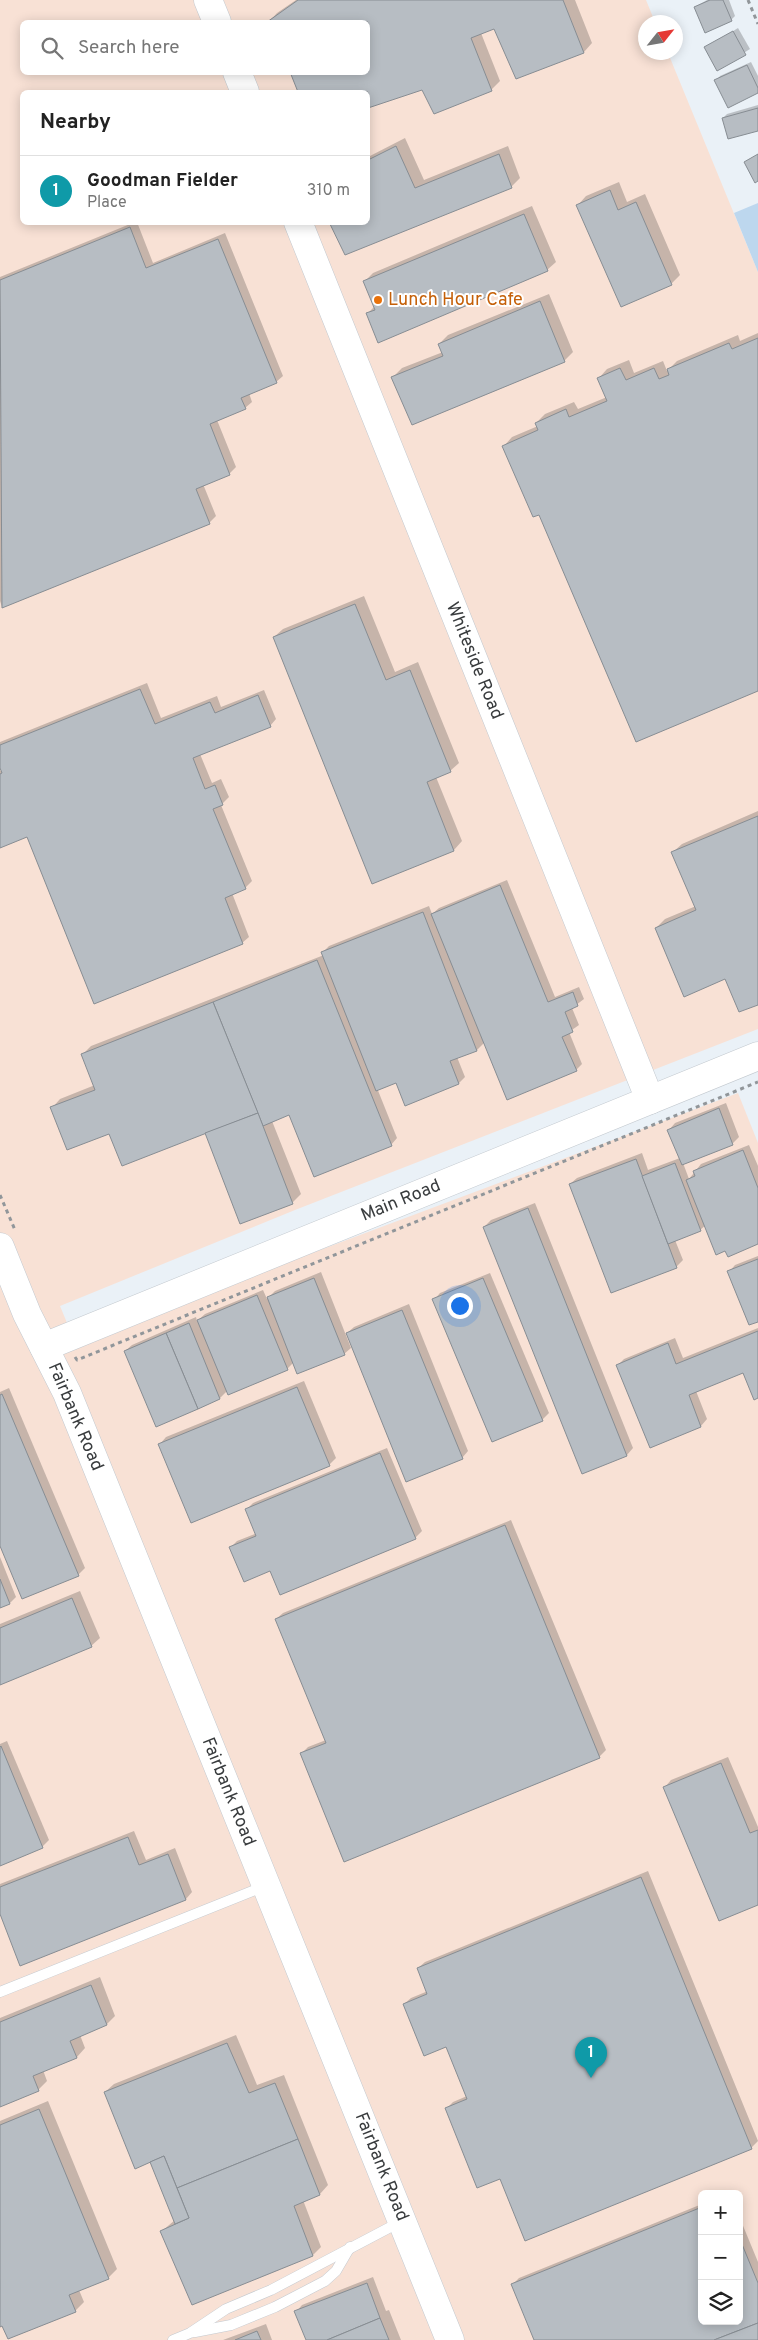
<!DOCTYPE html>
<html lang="en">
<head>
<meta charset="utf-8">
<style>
	:root { --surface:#fff; --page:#f2f2f2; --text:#222; --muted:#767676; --line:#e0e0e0; --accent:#317385 }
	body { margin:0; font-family:Overpass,sans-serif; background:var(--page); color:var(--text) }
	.controls { position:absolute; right:15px; bottom:15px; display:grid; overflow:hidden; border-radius:8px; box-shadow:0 2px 12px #0003 }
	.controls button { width:45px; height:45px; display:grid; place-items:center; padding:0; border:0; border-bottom:1px solid var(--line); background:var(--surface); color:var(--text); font:25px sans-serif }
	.compass { position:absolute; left:638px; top:15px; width:45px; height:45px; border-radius:50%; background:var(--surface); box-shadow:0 2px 12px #0003; rotate:59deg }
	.you { position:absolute; left:459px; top:1305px; width:18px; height:18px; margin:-12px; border:4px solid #fff; border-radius:50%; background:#1a73e8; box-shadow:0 0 0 8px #1a73e833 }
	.badge { display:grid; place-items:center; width:32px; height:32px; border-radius:50%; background:var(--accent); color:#fff; font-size:16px; font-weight:700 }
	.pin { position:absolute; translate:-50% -41px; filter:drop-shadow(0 1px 2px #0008) }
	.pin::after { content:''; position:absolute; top:26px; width:18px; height:15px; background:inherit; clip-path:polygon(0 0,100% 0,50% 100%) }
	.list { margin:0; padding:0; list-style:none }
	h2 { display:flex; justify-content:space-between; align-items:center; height:65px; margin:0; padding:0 20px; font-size:21px }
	h2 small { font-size:16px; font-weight:400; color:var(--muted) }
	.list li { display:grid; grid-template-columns:32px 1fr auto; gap:15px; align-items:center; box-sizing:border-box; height:70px; padding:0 20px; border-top:1px solid var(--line) }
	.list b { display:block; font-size:19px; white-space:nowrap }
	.list p { margin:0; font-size:16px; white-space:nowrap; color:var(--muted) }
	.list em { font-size:16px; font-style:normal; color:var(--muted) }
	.icon { flex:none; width:28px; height:28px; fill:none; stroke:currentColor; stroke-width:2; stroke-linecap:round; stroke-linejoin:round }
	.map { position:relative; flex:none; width:758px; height:2340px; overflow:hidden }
	.search { position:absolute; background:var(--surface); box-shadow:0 2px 12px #0003; left:20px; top:20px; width:350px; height:55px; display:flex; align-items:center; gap:12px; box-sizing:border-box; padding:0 18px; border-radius:8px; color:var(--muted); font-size:19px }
	.panel { position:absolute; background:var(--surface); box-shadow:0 2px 12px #0003; left:20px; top:90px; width:350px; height:135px; border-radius:8px }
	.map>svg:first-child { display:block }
</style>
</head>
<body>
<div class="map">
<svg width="758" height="2340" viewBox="0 0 758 2340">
	<rect width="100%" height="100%" fill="#eaf1f7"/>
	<path fill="#f8e1d5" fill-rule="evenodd" d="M0,0h646l9,22h-9v30l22,1 90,219v757l-463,181 -235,96 15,36 663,-249 20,50v1197h-758zM22,22h346v50h-346zM22,92h346v130h-346zM702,2194h37v127h-37z"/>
	<polygon fill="#bdd7ee" points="758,203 758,272 734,213"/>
	<g fill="#0003">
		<polygon points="296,0 575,0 592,43 584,52 494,27 481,33 500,81 491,90 423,88 368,107 368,92 300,92 291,72 368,72 368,22 269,22 277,13"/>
		<polygon points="707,0 729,0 735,16 731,20 695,7"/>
		<polygon points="738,28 750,49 718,69 706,48"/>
		<polygon points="751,62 758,76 758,92 716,81 720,76"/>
		<polygon points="758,105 758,130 723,118 727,114"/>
		<polygon points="405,138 424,180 508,146 520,178 511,187 346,253 368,222 368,157"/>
		<polygon points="619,182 627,202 645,194 680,275 671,284 578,205 586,196"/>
		<polygon points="532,206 556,262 547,270 367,314 375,306 364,282 373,273"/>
		<polygon points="135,222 137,222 153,263 225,233 283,376 276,382 249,393 252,402 245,408 217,420 236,467 230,473 203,484 216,516 209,523 2,607 0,601 0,277"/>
		<polygon points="549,294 573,352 564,361 393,377 402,368 443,352 439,344 448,335"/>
		<polygon points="758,333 758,689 540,513 504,446 512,437 538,426 536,423 545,414 574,402 578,409 607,397 599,378 607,369 629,360 634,373 663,361 667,371 677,361 738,335 740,341"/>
		<polygon points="364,596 395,672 418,662 459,763 450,771 436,777 462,841 454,850 373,882 274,637 283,629"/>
		<polygon points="147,683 161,718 217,696 221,707 264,690 276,719 270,726 200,754 212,783 221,779 229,797 221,805 252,881 245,888 232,893 249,937 242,943 28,835 0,846 0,771 2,770 0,764 0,742"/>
		<polygon points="758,811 758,1003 726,977 656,928 665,919 696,906 673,852 682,844"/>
		<polygon points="507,880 555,997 579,987 584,999 572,1008 579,1025 569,1032 582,1064 576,1070 485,1042 477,1050 457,1057 465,1077 459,1083 396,1081 377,1088 397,1138 391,1145 290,1114 272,1121 301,1194 293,1202 241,1223 205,1132 110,1132 52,1108 60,1099 95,1085 83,1054 91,1046 324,955 323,952 329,946 429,906 432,914 439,908"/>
		<polygon points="726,1103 739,1137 733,1143 683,1163 689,1179 701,1164 749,1145 758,1166 758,1243 706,1225 700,1230 675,1240 683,1260 676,1267 570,1184 577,1178 642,1153 648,1170 680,1158 669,1130 675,1123"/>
		<polygon points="535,1203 633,1448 627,1455 583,1473 484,1227 491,1220"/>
		<polygon points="758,1256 758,1321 729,1272 735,1265"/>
		<polygon points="321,1272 351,1348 344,1354 294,1362 287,1369 227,1391 220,1398 125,1351 132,1345 196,1317 197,1321 205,1314 263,1290 267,1299 275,1291"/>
		<polygon points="490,1273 549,1413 542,1420 434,1300 440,1293"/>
		<polygon points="409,1304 468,1451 462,1458 346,1334 354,1327"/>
		<polygon points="758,1328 758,1397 743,1372 696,1391 707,1419 701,1426 651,1446 618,1365 624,1359 675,1338 683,1358"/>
		<polygon points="304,1381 336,1458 329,1465 160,1444 166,1437"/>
		<polygon points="9,1388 85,1568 79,1574 23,1598 0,1542 0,1392"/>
		<polygon points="387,1448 422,1531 415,1538 271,1569 231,1547 237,1541 257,1533 247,1509 253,1503"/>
		<polygon points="511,1520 606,1750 599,1757 302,1753 308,1747 326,1740 276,1619 283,1613"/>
		<polygon points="0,1557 16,1597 10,1603 0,1607"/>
		<polygon points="80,1591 100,1638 91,1646 0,1684 0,1624"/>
		<polygon points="7,1741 49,1840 42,1847 0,1864 0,1744"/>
		<polygon points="728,1757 758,1827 758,1903 665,1787 671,1780"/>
		<polygon points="134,1831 146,1860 175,1848 192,1892 186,1899 21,1964 0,1911 0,1884"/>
		<polygon points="648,1871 758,2141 751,2148 500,2177 446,2109 453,2102 467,2096 447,2045 404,2004 411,1998 428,1991 418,1968 425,1962"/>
		<polygon points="100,1977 115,2016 107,2024 80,2035 85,2048 77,2057 43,2070 47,2081 38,2090 0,2105 0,2018"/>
		<polygon points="236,2035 257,2085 284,2075 328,2185 320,2194 303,2200 321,2247 313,2255 162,2231 175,2220 151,2161 105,2092 114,2084"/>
		<polygon points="48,2101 117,2269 108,2278 79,2290 84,2302 75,2311 0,2325 0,2121"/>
		<polygon points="702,2204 702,2321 739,2321 739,2216 758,2262 758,2340 535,2340 513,2284 519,2278"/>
		<polygon points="373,2277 386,2311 389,2310 401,2340 307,2340 296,2312 302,2305"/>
		<polygon points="266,2324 272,2340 223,2340"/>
	</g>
	<g fill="#b7bdc3" stroke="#878d93">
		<polygon points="298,0 563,0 584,53 516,79 494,29 471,38 492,91 434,114 422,90 368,108 368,92 298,92 290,72 368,72 368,22 267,22"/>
		<polygon points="710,0 723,0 732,21 705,33 694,7"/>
		<polygon points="733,31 746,55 717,71 704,47"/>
		<polygon points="747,65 758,88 758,93 728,108 714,80"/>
		<polygon points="758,108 758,131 728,139 722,118"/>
		<polygon points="396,146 415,188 499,154 512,188 345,255 329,222 368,222 368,160"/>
		<polygon points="758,154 758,181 755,183 744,162"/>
		<polygon points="610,190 618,210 636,202 672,285 621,307 576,205"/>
		<polygon points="524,214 548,271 378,343 366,313 375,310 363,281"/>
		<polygon points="130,227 146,268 218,239 277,383 241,398 246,409 210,424 230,475 196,489 210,524 2,608 0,280"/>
		<polygon points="540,301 565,362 412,425 391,377 443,356 438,344"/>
		<polygon points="758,338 758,691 636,742 539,515 533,517 502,446 538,430 535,423 566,409 569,417 607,401 597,378 620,368 626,380 654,368 659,379 669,375 667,369 729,343 732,349"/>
		<polygon points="355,604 386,680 410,670 451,772 427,782 454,851 372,884 273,637"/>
		<polygon points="140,689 155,724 210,702 215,713 258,695 271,727 193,758 205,789 215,785 223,805 213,809 246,889 225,898 243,944 94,1004 27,837 0,848 0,774 2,773 0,768 0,745"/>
		<polygon points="758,816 758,1005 739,1012 725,979 684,997 655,928 696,910 671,852"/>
		<polygon points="500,885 548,1002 573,992 578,1006 565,1012 573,1032 562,1037 577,1071 507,1100 431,914"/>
		<polygon points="423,912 477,1051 450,1061 459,1084 405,1106 396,1083 376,1091 321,952"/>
		<polygon points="317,960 392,1146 314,1177 289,1115 263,1126 213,1002"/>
		<polygon points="213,1002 258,1113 122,1166 109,1134 67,1150 50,1107 95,1090 81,1054"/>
		<polygon points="719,1108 733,1145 682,1165 667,1130"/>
		<polygon points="258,1113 293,1204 240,1224 205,1133"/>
		<polygon points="743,1150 758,1188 758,1244 728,1257 725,1251 716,1255 686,1180 695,1176 693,1171"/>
		<polygon points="636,1159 677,1268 611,1293 569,1184"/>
		<polygon points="675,1163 701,1231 668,1244 642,1176"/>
		<polygon points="528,1208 627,1456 582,1474 483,1227"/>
		<polygon points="758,1259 758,1322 749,1325 727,1271"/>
		<polygon points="314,1278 345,1355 297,1374 267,1297"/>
		<polygon points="483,1278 543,1421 492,1442 432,1299"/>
		<polygon points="257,1295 288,1370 228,1395 197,1320"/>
		<polygon points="402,1310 463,1459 406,1482 346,1333"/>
		<polygon points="189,1323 220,1399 198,1409 166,1333"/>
		<polygon points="758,1331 758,1398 754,1400 743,1373 689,1395 701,1427 650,1448 616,1365 668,1343 676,1364"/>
		<polygon points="166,1333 198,1409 156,1427 124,1351"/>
		<polygon points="297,1387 330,1466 191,1523 158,1444"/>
		<polygon points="2,1394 79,1576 22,1599 0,1546 0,1395"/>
		<polygon points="380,1453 416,1539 280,1595 270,1571 244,1582 229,1547 256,1536 245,1509"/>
		<polygon points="505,1525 600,1758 344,1862 300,1753 326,1743 275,1619"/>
		<polygon points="0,1579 10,1604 0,1608"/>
		<polygon points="72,1598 92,1647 0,1685 0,1628"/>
		<polygon points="1,1746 43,1848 0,1866 0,1747"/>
		<polygon points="721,1763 750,1833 758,1830 758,1905 719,1921 663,1787"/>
		<polygon points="128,1837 139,1865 168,1854 186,1900 20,1966 0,1914 0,1887"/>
		<polygon points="641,1877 752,2149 525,2241 500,2179 477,2188 445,2108 467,2099 446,2047 424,2056 403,2004 427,1994 417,1968"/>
		<polygon points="91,1985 107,2025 70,2041 77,2058 33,2076 39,2091 0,2107 0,2022"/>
		<polygon points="227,2043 249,2093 275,2083 298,2139 177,2188 164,2156 135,2169 104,2092"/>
		<polygon points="39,2109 109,2279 69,2295 76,2312 8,2339 2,2326 0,2327 0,2125"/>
		<polygon points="298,2139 320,2195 294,2206 313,2256 192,2305 160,2231 189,2218 177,2188"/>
		<polygon points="164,2156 189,2218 175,2224 150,2162"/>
		<polygon points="702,2207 702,2321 739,2321 739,2237 758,2283 758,2323 714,2340 534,2340 511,2284"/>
		<polygon points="367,2283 380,2318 327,2340 306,2340 294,2311"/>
		<polygon points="380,2318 389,2340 327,2340"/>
		<polygon points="758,2323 758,2340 714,2340"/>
		<polygon points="257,2331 261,2340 235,2340"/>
	</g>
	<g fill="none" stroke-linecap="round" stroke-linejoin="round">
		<defs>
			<g id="lane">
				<polyline points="0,1992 265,1886"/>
				<polyline points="195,2332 231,2325 275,2307 325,2281 336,2271 350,2247"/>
				<polyline points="173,2340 190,2333 226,2309 271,2290 400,2222"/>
			</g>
			<g id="secondary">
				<polyline points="208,0 217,22"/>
				<polyline points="237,72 245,92"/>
				<polyline points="298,222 650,1100"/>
				<polyline points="0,1247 27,1314 67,1393 450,2340"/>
				<polyline points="44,1347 758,1056"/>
			</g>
		</defs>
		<use href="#lane" stroke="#c3c9cf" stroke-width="11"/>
		<use href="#secondary" stroke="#c3c9cf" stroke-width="29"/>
		<g stroke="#91969a" stroke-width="3" stroke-dasharray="4 4" stroke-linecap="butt">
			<polyline points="748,0 758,24"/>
			<polyline points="0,1195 15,1230"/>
			<polyline points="75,1357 77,1360 758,1082"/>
		</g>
		<use href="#lane" stroke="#fff" stroke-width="10"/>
		<use href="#secondary" stroke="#fff" stroke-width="28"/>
	</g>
	<circle fill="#e8710a" stroke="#fff" stroke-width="2" cx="378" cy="300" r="5"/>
	<g text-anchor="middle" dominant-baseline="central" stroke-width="4" stroke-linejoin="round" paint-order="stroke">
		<g font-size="18" fill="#c56008" stroke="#fff" text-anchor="start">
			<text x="388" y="300">Lunch Hour Cafe</text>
		</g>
		<g font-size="18" fill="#393c3e" stroke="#fff">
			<text transform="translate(474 661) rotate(68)">Whiteside Road</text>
			<text transform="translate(401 1201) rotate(-22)">Main Road</text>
			<text transform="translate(75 1417) rotate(67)">Fairbank Road</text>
			<text transform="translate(228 1792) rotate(68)">Fairbank Road</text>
			<text transform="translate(381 2167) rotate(68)">Fairbank Road</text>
		</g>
	</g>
</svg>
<div class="controls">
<button>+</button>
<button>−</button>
<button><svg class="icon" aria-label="layers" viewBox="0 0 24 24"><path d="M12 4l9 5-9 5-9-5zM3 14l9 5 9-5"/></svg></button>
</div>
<svg class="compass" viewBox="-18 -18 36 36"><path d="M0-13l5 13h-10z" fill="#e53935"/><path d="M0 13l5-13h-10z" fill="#767676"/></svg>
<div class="you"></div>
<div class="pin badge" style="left:591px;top:2078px;background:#0f9aa8">1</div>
<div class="search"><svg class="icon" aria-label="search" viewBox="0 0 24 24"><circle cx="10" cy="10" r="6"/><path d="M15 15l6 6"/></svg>Search here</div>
<section class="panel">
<h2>Nearby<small></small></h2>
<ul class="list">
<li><span class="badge" style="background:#0f9aa8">1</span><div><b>Goodman Fielder</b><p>Place</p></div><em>310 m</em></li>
</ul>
</section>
</div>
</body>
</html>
